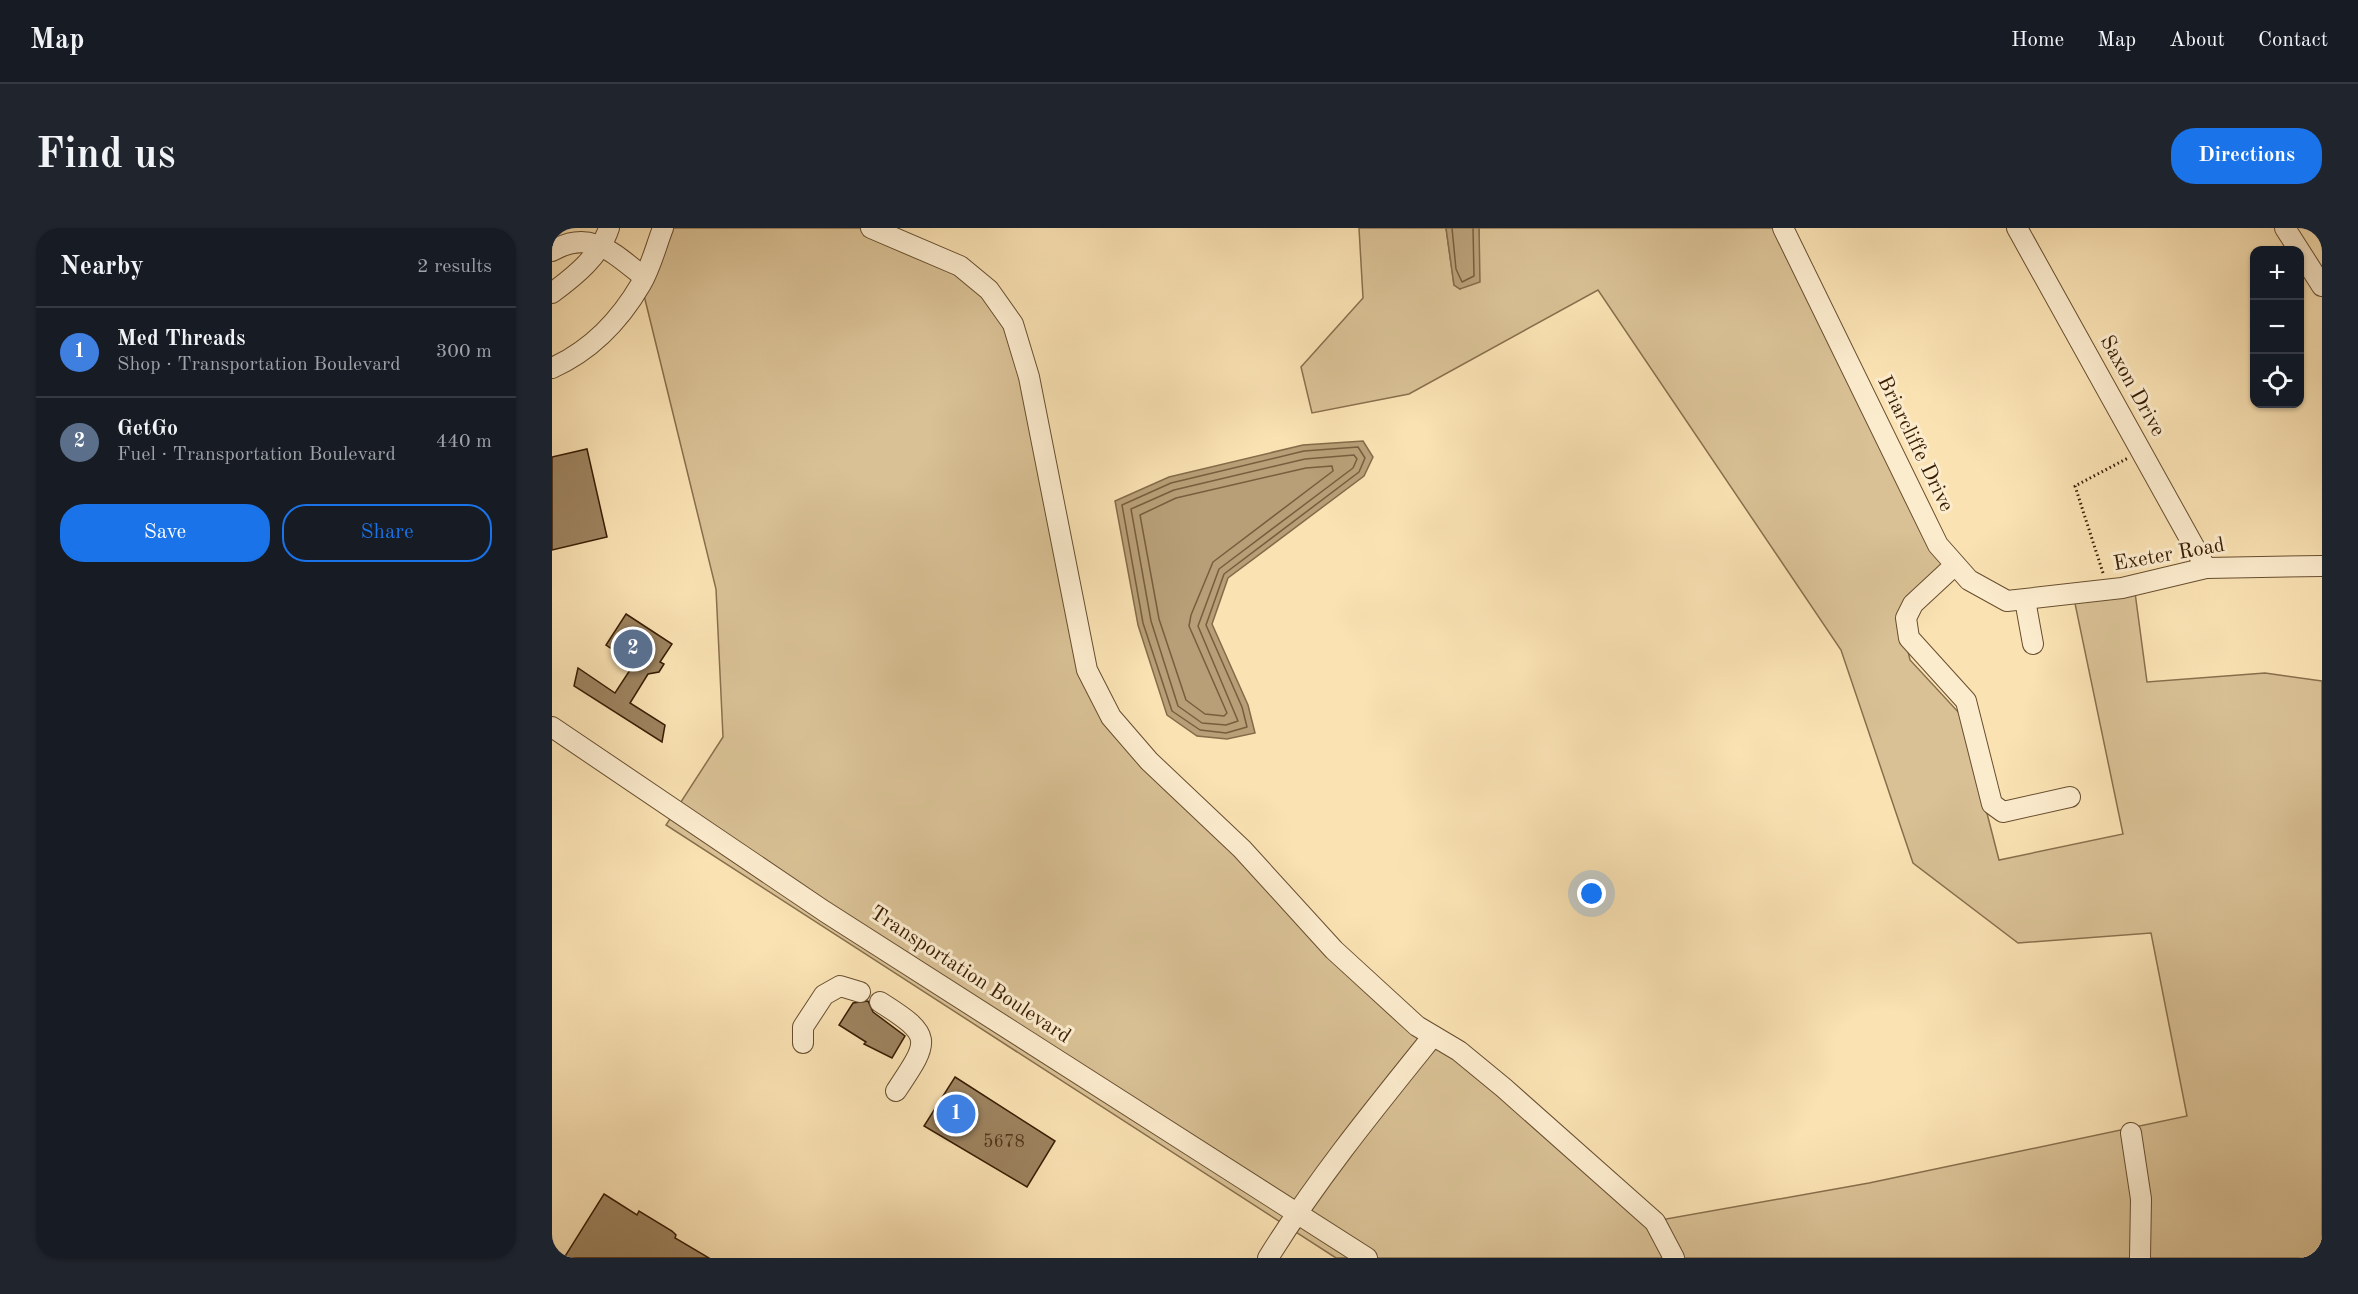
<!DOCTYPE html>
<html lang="en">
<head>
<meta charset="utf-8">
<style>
	:root { --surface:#171b24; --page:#20242c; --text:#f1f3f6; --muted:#9ea1a6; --line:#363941; --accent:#1a73e8 }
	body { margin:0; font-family:"Old Standard TT",serif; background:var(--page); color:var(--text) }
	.controls { position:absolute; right:18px; top:18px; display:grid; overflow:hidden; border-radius:12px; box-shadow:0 2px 4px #0004 }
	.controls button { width:54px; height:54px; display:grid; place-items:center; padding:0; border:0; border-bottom:2px solid var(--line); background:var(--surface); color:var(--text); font:30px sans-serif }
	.you { position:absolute; left:1040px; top:666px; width:21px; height:21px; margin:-15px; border:4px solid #fff; border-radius:50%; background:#1a73e8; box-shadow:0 0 0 9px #1a73e833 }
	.badge { display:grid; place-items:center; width:39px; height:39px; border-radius:50%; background:var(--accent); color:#fff; font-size:20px; font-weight:700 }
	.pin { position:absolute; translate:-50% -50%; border:3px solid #fff; box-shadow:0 2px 6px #0006 }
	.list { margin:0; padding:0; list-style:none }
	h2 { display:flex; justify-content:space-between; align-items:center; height:78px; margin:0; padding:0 24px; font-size:26px }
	h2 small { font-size:20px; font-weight:400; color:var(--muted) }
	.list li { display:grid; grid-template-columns:39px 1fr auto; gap:18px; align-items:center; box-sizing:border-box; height:90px; padding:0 24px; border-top:2px solid var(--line) }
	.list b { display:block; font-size:22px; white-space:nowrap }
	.list p { margin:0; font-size:20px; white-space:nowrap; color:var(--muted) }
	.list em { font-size:20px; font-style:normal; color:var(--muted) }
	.actions { display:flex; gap:12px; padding:18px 24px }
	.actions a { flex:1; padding:14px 0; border:2px solid var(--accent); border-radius:24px; text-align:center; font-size:21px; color:var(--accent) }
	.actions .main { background:var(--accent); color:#fff }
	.icon { flex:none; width:33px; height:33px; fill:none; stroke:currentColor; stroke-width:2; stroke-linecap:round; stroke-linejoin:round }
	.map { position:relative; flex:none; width:1770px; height:1030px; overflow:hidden; border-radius:24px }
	header { display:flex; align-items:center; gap:36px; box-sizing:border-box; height:84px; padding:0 30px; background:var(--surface); border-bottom:2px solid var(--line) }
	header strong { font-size:28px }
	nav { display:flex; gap:33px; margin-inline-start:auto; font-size:21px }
	.intro { display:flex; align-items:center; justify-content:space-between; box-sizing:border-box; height:144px; padding:0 36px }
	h1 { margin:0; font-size:42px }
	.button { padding:15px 27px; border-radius:24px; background:var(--accent); color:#fff; font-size:21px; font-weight:700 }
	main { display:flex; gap:36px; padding:0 36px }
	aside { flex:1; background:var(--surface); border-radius:24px; box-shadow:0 2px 4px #0004 }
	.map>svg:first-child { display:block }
</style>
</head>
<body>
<header>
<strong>Map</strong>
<nav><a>Home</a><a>Map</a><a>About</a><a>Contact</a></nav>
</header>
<div class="intro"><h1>Find us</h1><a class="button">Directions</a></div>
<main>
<aside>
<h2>Nearby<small>2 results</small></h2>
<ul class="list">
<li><span class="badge" style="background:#3f7fe0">1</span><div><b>Med Threads</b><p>Shop · Transportation Boulevard</p></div><em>300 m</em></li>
<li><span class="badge" style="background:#5c6f8a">2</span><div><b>GetGo</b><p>Fuel · Transportation Boulevard</p></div><em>440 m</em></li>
</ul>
<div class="actions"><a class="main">Save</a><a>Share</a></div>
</aside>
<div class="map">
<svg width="1770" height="1030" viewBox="0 0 1770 1030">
	<rect width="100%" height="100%" fill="#fae2b3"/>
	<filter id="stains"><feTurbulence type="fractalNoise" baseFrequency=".00333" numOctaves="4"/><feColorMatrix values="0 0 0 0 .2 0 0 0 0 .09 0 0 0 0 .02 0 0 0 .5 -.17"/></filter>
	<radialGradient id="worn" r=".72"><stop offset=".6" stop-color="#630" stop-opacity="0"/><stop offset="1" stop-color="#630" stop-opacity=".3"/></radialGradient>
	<polygon fill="#d9c195" stroke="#886f4c" stroke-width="1.5" points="111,0 342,0 408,38 461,96 526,403 559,489 782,722 1103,993 1317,955 1635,888 1599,705 1466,715 1361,635 1289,422 1046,62 857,166 760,185 749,139 811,70 807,0 894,0 902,57 908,61 927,8 927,0 1231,0 1403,337 1347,385 1358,432 1410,488 1447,632 1571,606 1521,366 1582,357 1595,454 1713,445 1770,453 1770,1030 784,1030 114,597 171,509 164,361 89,55"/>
	<g fill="#b89f77" stroke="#856b49" stroke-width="1.5">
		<polygon points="894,0 927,0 928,54 908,61 902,57"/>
		<polygon points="811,213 821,229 812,248 676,350 660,396 696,477 703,505 675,511 645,508 615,487 586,397 563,273 617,249 751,217"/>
	</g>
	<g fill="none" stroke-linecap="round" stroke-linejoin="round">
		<g stroke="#785e3d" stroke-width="1.5">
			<polyline points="900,0 904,41 910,54 922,48 921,0"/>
			<polygon points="806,219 813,230 807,244 672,346 654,397 690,479 695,499 674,505 648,502 620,483 591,395 570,277 619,255 752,223"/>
			<polygon points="802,227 805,231 801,240 667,341 646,398 686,493 674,497 650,495 626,478 599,393 579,281 622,262 753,231"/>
			<polygon points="780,238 781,243 661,334 639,387 637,398 675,485 672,488 653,486 634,472 607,391 588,287 624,270 754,240"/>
		</g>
	</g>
	<g fill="#9d835f" stroke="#381d03" stroke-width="1.5">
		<polygon points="35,221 55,309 0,322 0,229"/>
		<polygon points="74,386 120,416 108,434 112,436 107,444 96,446 78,475 113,497 110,514 22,458 26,440 63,465 82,436 54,417"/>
		<polygon points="316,773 321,784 353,808 340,830 312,816 314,814 287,797 301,775"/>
		<polygon points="403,849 503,913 475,959 372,898"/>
		<polygon points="52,966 85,987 87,983 120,1003 124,1007 123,1010 157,1030 12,1030"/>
	</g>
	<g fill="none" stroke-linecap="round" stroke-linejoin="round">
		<defs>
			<g id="minor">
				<polyline points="319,0 408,38 437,62 461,96 477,149 535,442 559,489 597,533 690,621 782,722 865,798 907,823 952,860 1103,994 1122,1030"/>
				<polyline points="1231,0 1386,317 1417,352 1455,373 1570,360 1654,340 1770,338"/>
				<polyline points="1465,0 1654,340"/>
				<polyline points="1733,0 1770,58"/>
				<path d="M0,23c39,-23 62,3 92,26"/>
				<path d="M0,65c23,-17 48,-37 57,-65"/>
				<path d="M0,140c38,-17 68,-48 89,-84 10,-17 15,-38 22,-56"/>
				<polyline points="1403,337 1361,376 1354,390 1357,410 1414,473 1440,576 1451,584 1518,569"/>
				<polyline points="1473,372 1481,416"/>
				<polyline points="0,499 272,683 815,1030"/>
				<path d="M328,774c54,34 50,38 16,89"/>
				<polyline points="251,815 251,799 272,767 288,758 308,764"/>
				<polyline points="1579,905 1589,971 1588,1030"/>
				<path d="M716,1030c49,-79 107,-150 165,-222"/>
			</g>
		</defs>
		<use href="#minor" stroke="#684e2f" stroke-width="22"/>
		<polyline stroke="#381d03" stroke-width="3" stroke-dasharray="1.5 3" stroke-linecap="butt" points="1551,345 1523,258 1576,230"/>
		<use href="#minor" stroke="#fcecce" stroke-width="20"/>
	</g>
	<g text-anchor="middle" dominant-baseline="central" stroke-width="6" stroke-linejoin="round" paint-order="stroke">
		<g font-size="18" fill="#51361a">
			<text x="452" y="914">5678</text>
		</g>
		<g font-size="21" fill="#381d03" stroke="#fcecce">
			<text transform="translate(1580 158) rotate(61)">Saxon Drive</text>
			<text transform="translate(1363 216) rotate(64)">Briarcliffe Drive</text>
			<text transform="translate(1617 327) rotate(-10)">Exeter Road</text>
			<text transform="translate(418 747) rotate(33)">Transportation Boulevard</text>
		</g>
	</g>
	<rect width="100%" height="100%" filter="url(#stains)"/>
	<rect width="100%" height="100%" fill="url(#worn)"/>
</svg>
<div class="controls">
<button>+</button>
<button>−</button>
<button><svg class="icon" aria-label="locate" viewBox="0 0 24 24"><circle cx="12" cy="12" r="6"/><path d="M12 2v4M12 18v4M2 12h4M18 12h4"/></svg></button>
</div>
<div class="you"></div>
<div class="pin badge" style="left:404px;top:886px;background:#3f7fe0">1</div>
<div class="pin badge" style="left:81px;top:421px;background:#5c6f8a">2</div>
</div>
</main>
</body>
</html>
